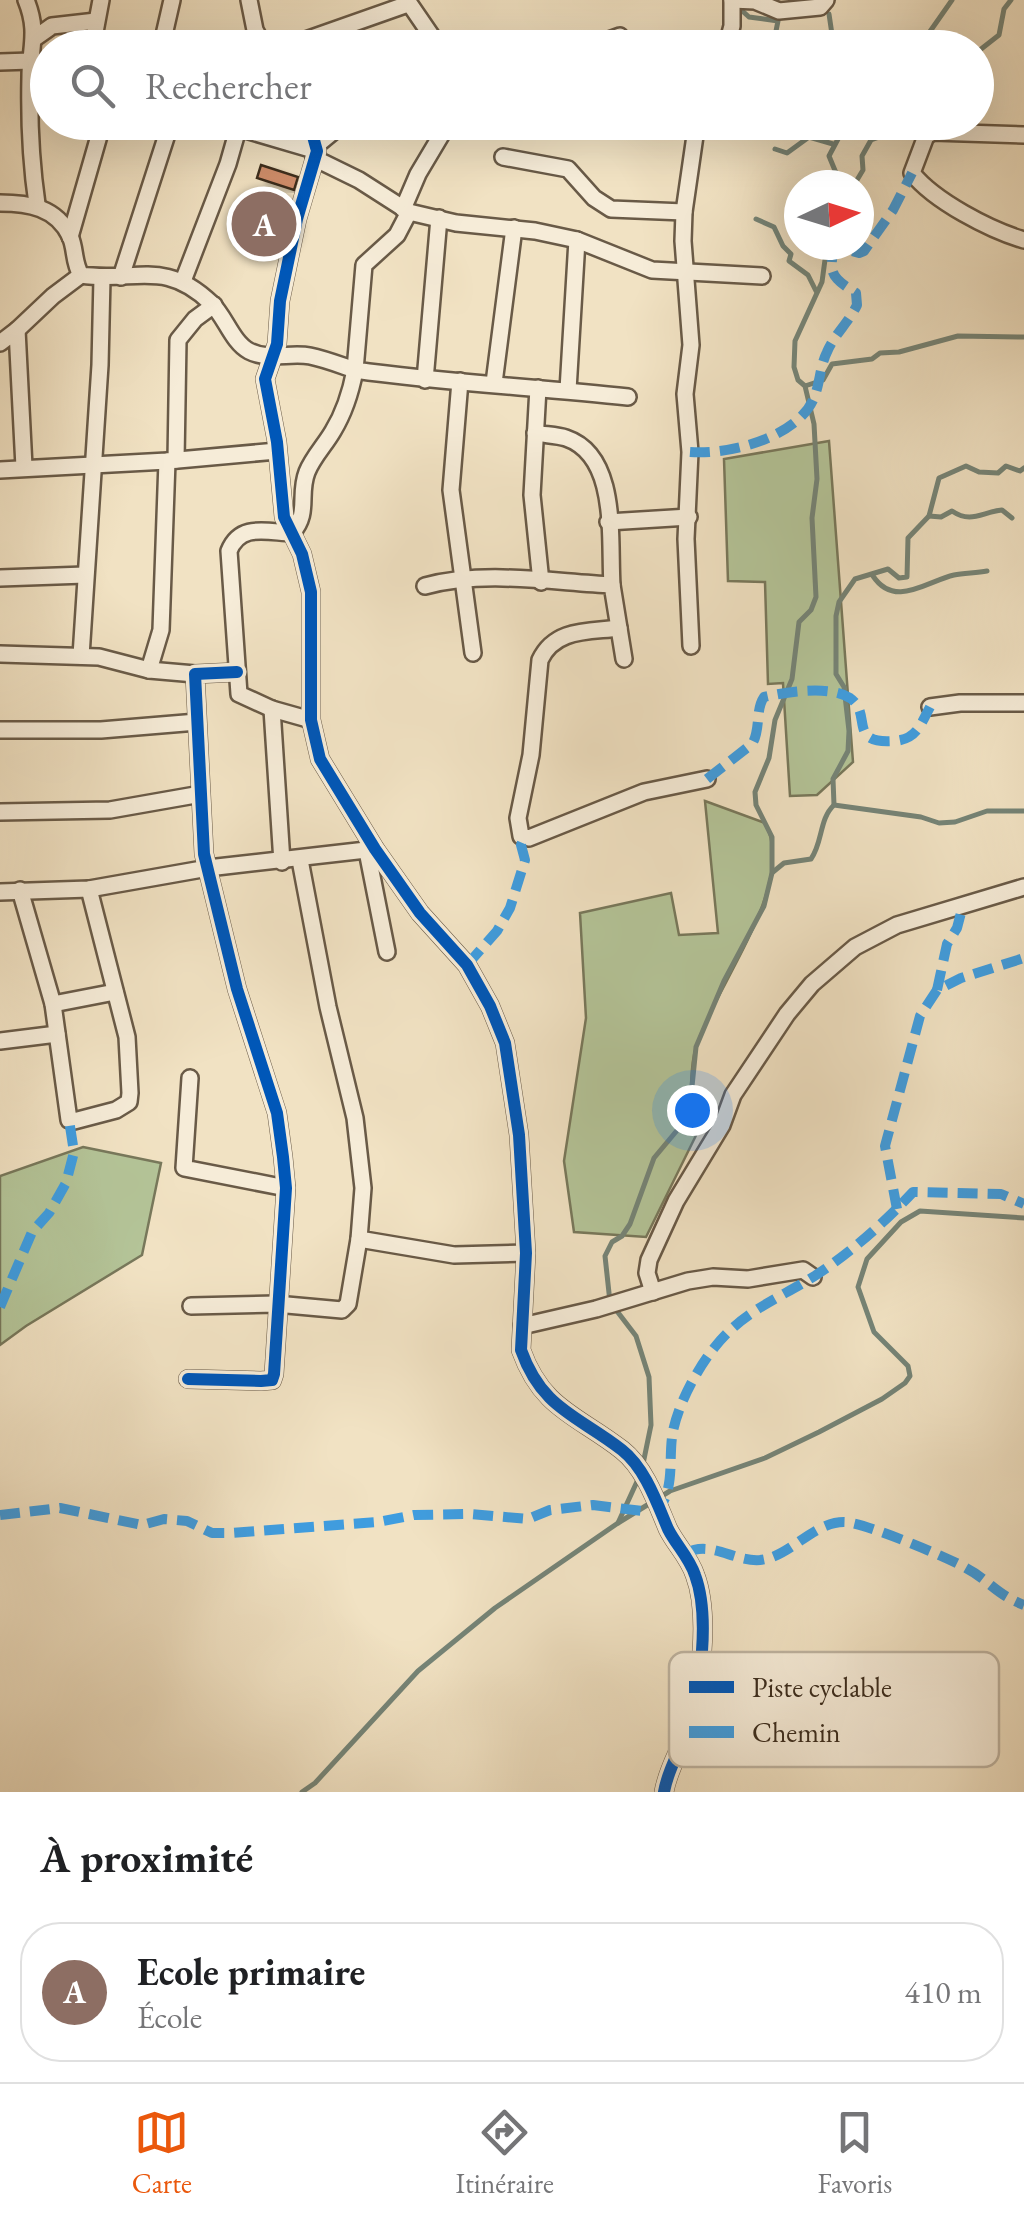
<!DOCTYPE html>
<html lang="fr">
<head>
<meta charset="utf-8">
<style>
	:root { --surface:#fff; --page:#f2f2f2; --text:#202124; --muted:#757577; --line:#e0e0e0; --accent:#ea580c }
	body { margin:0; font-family:"EB Garamond",serif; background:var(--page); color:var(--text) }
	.compass { position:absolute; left:784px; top:170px; width:90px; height:90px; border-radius:50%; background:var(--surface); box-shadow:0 10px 40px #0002; rotate:86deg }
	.you { position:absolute; left:692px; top:1110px; width:35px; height:35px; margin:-25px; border:8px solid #fff; border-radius:50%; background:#1a73e8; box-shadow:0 0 0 15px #1a73e833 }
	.badge { display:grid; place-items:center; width:65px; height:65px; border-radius:50%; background:var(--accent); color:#fff; font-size:32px; font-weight:700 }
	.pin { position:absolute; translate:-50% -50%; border:5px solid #fff; box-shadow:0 2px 10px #0006 }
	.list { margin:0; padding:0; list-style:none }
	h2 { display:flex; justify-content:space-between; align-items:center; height:130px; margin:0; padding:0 40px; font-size:42px }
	h2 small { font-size:32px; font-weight:400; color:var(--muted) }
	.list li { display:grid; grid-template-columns:65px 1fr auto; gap:30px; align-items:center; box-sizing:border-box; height:140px; margin:0 20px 20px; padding:0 20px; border:2px solid var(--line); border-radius:40px }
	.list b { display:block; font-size:38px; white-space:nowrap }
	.list p { margin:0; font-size:32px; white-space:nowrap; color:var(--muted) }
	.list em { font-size:32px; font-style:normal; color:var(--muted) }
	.icon { flex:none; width:55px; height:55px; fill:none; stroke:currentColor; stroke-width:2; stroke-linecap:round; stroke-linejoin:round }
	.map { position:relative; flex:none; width:1024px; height:1792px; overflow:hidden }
	.search { position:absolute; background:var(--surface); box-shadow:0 10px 40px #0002; left:30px; right:30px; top:30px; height:110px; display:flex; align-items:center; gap:25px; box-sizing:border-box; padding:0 35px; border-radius:55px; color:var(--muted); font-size:38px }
	.sheet { height:290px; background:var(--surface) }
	nav { display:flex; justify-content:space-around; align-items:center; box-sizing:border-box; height:140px; border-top:2px solid var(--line); background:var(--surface); font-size:28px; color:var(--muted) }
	nav a { display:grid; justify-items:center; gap:5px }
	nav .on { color:var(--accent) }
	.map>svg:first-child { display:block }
</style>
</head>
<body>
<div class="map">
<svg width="1024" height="1792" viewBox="0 0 1024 1792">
	<defs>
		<filter id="shadow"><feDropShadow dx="9" dy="5" stdDeviation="2.5" flood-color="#0004"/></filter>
	</defs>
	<rect width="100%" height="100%" fill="#f1e2c3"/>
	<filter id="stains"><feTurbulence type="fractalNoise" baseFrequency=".002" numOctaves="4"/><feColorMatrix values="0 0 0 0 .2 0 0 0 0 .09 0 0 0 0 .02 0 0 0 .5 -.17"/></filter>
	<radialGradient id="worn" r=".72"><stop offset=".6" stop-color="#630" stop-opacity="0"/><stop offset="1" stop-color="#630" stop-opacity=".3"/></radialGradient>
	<g fill="#b4c498" stroke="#78785b" stroke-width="2.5">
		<polygon points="829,441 853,762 817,795 790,796 783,683 768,684 765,582 728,581 724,459"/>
		<path d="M705,801l60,22c33,61 -50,163 -69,224 -6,18 -4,36 -6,54l19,8 -63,128 -72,-5 -10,-71 22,-143 -6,-105 91,-20 8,42 39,-2z"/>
		<polygon points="83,1147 161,1163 142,1255 26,1326 0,1345 0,1176"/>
	</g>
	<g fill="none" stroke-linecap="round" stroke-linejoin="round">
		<g stroke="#758477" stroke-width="5">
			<polyline points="738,7 749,17 778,21 774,41 783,48"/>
			<polyline points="829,14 834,48"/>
			<polyline points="925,48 924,40 952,0"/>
			<polyline points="976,53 999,35 1004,9 1011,0"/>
			<polyline points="837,122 838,139 829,156 841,185"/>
			<polyline points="775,149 787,153 809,137 833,144"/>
			<polyline points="854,185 863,170 862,156 871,140 893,132 902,122"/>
			<polyline points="756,219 774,227 783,246 791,254 789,261 808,275 816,291"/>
			<polyline points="805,386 823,380 832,364 872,359 880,353 899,352 958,336 1024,337"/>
			<path d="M929,516l12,1 11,-6c19,13 30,1 50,-1l10,8"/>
			<path d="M873,576c22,33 54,5 81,-1 10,-2 22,-2 33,-4"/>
			<polyline points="834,805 833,779 848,751 849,731 844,687 836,674 836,616 839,602 855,579 888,569 899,578 907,577 908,538 929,516 939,478 966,466 979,472 998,473 1006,466 1020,471 1024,468"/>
			<path d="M773,872l11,-9 27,-4c12,-17 8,-40 23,-54l87,12 18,6 16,-1 32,-11h37"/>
			<polyline points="643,1464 651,1425 649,1377 636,1336 610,1302 605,1256 612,1242 622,1236 630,1224 654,1158 689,1116 696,1047 724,981 764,906 772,873 772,837 756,805 755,792 769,758 775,720 792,679 799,622 811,610 816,597 812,518 817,479 814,424 805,386 798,380 794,367 795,341 822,282 827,245"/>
			<polyline points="618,1523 640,1475"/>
			<polyline points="302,1792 315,1783 418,1671 495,1608 618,1523 670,1491 765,1458 819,1432 882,1399 905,1383 910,1376 908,1366 874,1332 858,1287 867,1259 901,1222 920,1211 1024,1218"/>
		</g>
	</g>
	<polygon fill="#ce8d6b" stroke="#3c2d1e" stroke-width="2.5" filter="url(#shadow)" points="261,165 298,177 294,190 257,178"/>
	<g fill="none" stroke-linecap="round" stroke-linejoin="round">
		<defs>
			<g id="street">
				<path d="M26,0c13,32 4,47 4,77 -1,42 1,86 7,127"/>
				<polyline points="249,0 255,30 265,48"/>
				<polyline points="407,0 433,38 454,48"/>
				<polyline points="732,0 755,1 779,11 820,7 826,0"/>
				<polyline points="35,38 52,26 96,21"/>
				<polyline points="92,48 101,0"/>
				<polyline points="161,48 172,0"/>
				<polyline points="283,48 408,4"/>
				<polyline points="587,48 620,36"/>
				<polyline points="726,48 732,26 732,0"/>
				<polyline points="0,62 31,61"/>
				<polyline points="218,122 317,151"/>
				<path d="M309,122l8,29 -20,68 -17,82 -3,43 -12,35 12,63 7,75 18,37 9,38v128l9,39 55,90 45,64 47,52 23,41 15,37 14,92 7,118 -5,97c21,59 56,65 101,100 23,18 35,53 46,79 8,16 21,28 27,46 15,40 6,112 -7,152 -7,23 -20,41 -24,65"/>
				<path d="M1024,135l-91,-3 -7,4 -14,37c22,28 78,57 112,67"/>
				<polyline points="317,145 345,122"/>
				<polyline points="503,157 568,169 594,198 611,209 684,212"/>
				<polyline points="314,158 359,180 409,212 456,223 535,231 577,240 652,270 762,276"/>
				<path d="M0,203c28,0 56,4 70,33 6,13 3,26 11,39 54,8 83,-17 130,28 14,13 21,39 38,48 19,10 42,1 61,5 15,3 30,9 45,14 -4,21 -11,43 -22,61 -8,14 -20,26 -26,41 -9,23 3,41 -15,61 -26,-1 -52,-10 -63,18l10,143 33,15 39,11"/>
				<polyline points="403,209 418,174 449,122"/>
				<path d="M409,212l-12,23 -33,30 -9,105c90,13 182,17 273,27"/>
				<polyline points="70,237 103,122"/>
				<polyline points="121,277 171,122"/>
				<polyline points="183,281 228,164 238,129"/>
				<polyline points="17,330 53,296 81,275"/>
				<polyline points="0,343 17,330 24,467"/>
				<polyline points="425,380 439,218"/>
				<polyline points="460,381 451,490 473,653"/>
				<polyline points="494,383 514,228"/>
				<polyline points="538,388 532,495 541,582"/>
				<polyline points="568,390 577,240"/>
				<path d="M535,433c10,2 22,2 31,5 53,18 43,101 46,147"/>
				<polyline points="176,460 178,340 195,319 214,305"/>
				<polyline points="0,470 167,461 277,451"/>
				<polyline points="608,522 689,517"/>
				<polyline points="0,578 85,575"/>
				<path d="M425,586c60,-16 125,-4 187,-1l12,74"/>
				<path d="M619,628c-30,4 -64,0 -79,32l-9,95 -13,63 3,18 8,2 115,-46 63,-13"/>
				<polyline points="691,646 686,539 690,452 685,394 691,345 683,241 684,212 697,122"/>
				<polyline points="0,654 99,657 149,670 195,674"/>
				<polyline points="81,656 100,365 102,278"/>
				<polyline points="149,670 161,630 167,461"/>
				<polyline points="930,707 960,703 1024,703"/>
				<polyline points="272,709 282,862"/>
				<polyline points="0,730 101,730 197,722"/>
				<polyline points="0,812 110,810 201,794"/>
				<polyline points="367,851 387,952"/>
				<polyline points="300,860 328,1007 355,1118 363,1188 359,1239 454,1255 526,1253"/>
				<polyline points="20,890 53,1004 69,1120 74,1121 116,1110 129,1102 130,1093 127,1037 89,889"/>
				<polyline points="0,892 89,889 208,868 375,849"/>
				<polyline points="53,1004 115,992"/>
				<polyline points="0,1041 57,1034"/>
				<polyline points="190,1078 184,1168 286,1188"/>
				<polyline points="653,1292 647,1273 649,1260 676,1201 722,1125 733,1095 787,1014 812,984 855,947 897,925 1024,887"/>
				<polyline points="191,1306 276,1304 342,1310 348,1304 359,1239"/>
				<polyline points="522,1326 596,1309 688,1281 713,1277 748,1279 803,1270 813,1277"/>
				<polyline points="188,1379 261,1381 272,1380 274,1374 286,1188 283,1157 277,1113 237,989 204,854 195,674 237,672"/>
			</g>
		</defs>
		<use href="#street" stroke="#695a47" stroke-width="20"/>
		<use href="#street" stroke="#f6ecd8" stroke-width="15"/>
		<g stroke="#3f9de0" stroke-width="10" stroke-dasharray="20 10" stroke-linecap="butt">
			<path d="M690,452c39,3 107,-14 124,-54 6,-15 6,-32 13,-46 7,-17 22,-30 30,-47l-1,-12c-18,-12 -28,-16 -23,-39l8,-6 18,5 5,-2 29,-41 19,-37"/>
			<path d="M707,779l45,-35c9,-14 3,-34 12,-47 22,-5 66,-12 86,1 23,16 -3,46 43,43 23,-1 27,-15 37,-34"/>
			<polyline points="467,965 497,931 510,908 525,860 521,845 524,838"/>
			<polyline points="937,990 947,944 957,928 963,905"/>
			<polyline points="897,1209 885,1146 920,1016 937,990 961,978 1024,958"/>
			<polyline points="0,1307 32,1232 49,1213 66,1183 74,1152 69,1120"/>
			<path d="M0,1515l60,-7 82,17 22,-6 23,2 25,12h18l148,-11 36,-7 56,-1 58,5 22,-9 43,-5 49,6 19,-5c14,-23 7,-49 12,-75 6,-28 23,-60 41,-83 28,-36 62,-48 99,-71 36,-23 71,-54 100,-85l88,2 23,10"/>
			<path d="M686,1553c25,-13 48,9 74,7 30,-3 53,-38 84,-38 19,0 103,35 122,46 23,12 29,26 58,37"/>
		</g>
		<defs>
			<g id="cycleway">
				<path d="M309,122l8,29 -20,68 -17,82 -3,43 -12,35 12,63 7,75 18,37 9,38v128l9,39 55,90 45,64 47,52 23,41 15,37 14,92 7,118 -5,97c21,59 56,65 101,100 23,18 35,53 46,79 8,16 21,28 27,46 15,40 6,112 -7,152 -7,23 -20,41 -24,65"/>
				<polyline points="188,1379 261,1381 272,1380 274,1374 286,1188 283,1157 277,1113 237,989 204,854 195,674 237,672"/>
			</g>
		</defs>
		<use href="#cycleway" stroke="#f6ecd8" stroke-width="19"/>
		<use href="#cycleway" stroke="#0057b8" stroke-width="12"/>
	</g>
	<rect x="669" y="1652" width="330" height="115" rx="15" fill="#f6ecd8" stroke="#beb3a0" stroke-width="2.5"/>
	<rect x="689" y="1681" width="45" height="12" fill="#0057b8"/>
	<rect x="689" y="1726" width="45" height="12" fill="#3f9de0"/>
	<g font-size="28" fill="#3c2d1e">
		<text x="752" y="1697">Piste cyclable</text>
		<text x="752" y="1742">Chemin</text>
	</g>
	<rect width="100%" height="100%" filter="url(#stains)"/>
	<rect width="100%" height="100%" fill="url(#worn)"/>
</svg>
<svg class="compass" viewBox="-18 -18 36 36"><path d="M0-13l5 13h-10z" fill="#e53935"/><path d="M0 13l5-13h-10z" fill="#757577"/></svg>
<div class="you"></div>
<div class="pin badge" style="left:264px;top:224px;background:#8d6e63">A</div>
<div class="search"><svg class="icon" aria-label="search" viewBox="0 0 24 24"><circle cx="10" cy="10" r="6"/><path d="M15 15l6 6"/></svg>Rechercher</div>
</div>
<section class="sheet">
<h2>À proximité<small></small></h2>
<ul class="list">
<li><span class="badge" style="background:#8d6e63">A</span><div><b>Ecole primaire</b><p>École</p></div><em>410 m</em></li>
</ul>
</section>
<nav>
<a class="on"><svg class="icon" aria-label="map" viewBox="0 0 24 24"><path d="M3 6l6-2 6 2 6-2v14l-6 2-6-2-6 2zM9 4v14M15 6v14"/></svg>Carte</a>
<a><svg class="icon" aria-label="directions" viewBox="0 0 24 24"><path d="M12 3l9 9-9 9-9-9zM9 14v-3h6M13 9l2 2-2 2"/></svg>Itinéraire</a>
<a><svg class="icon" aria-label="saved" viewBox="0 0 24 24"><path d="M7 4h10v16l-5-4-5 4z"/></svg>Favoris</a>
</nav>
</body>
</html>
